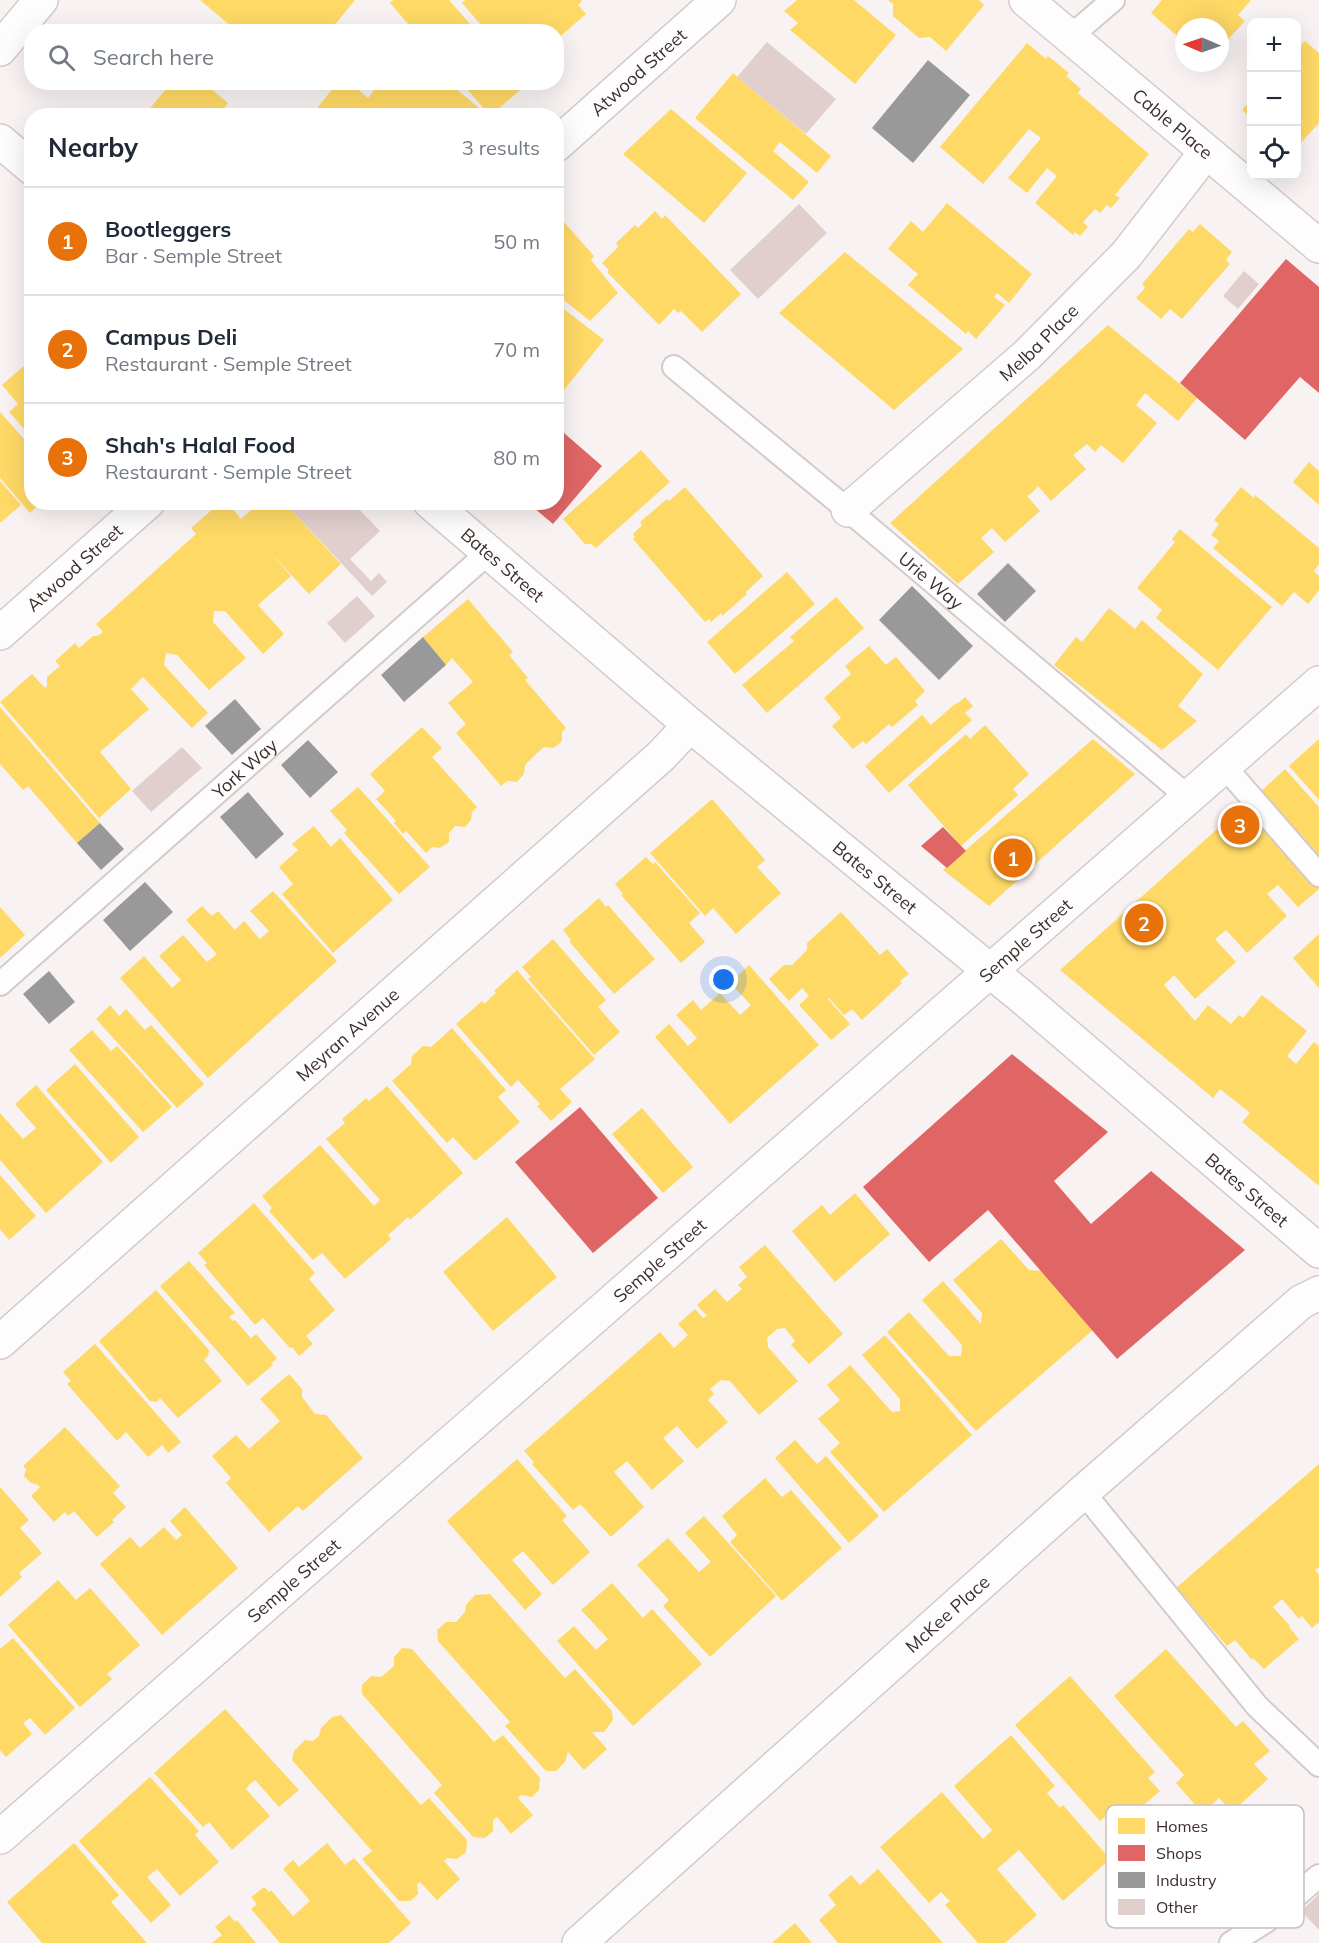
<!DOCTYPE html>
<html lang="en">
<head>
<meta charset="utf-8">
<style>
	:root { --surface:#fff; --page:#f2f2f3; --text:#1f2937; --muted:#747a83; --line:#e0e1e3; --accent:#ea580c }
	body { margin:0; font-family:Mulish,sans-serif; background:var(--page); color:var(--text) }
	.controls { position:absolute; right:18px; top:18px; display:grid; overflow:hidden; border-radius:12px; box-shadow:0 6px 24px #0002 }
	.controls button { width:54px; height:54px; display:grid; place-items:center; padding:0; border:0; border-bottom:2px solid var(--line); background:var(--surface); color:var(--text); font:30px sans-serif }
	.compass { position:absolute; left:1175px; top:18px; width:54px; height:54px; border-radius:50%; background:var(--surface); box-shadow:0 6px 24px #0002; rotate:272deg }
	.you { position:absolute; left:724px; top:980px; width:21px; height:21px; margin:-15px; border:4px solid #fff; border-radius:50%; background:#1a73e8; box-shadow:0 0 0 9px #1a73e833 }
	.badge { display:grid; place-items:center; width:39px; height:39px; border-radius:50%; background:var(--accent); color:#fff; font-size:20px; font-weight:700 }
	.pin { position:absolute; translate:-50% -50%; border:3px solid #fff; box-shadow:0 2px 6px #0006 }
	.list { margin:0; padding:0; list-style:none }
	h2 { display:flex; justify-content:space-between; align-items:center; height:78px; margin:0; padding:0 24px; font-size:26px }
	h2 small { font-size:20px; font-weight:400; color:var(--muted) }
	.list li { display:grid; grid-template-columns:39px 1fr auto; gap:18px; align-items:center; box-sizing:border-box; height:108px; padding:0 24px; border-top:2px solid var(--line) }
	.list b { display:block; font-size:22px; white-space:nowrap }
	.list p { margin:0; font-size:20px; white-space:nowrap; color:var(--muted) }
	.list em { font-size:20px; font-style:normal; color:var(--muted) }
	.icon { flex:none; width:33px; height:33px; fill:none; stroke:currentColor; stroke-width:2; stroke-linecap:round; stroke-linejoin:round }
	.map { position:relative; flex:none; width:1319px; height:1943px; overflow:hidden }
	.search { position:absolute; background:var(--surface); box-shadow:0 6px 24px #0002; left:24px; top:24px; width:540px; height:66px; display:flex; align-items:center; gap:15px; box-sizing:border-box; padding:0 21px; border-radius:24px; color:var(--muted); font-size:22px }
	.panel { position:absolute; background:var(--surface); box-shadow:0 6px 24px #0002; left:24px; top:108px; width:540px; height:402px; border-radius:24px }
	.map>svg:first-child { display:block }
</style>
</head>
<body>
<div class="map">
<svg width="1319" height="1943" viewBox="0 0 1319 1943">
	<rect width="100%" height="100%" fill="#f8f3f2"/>
	<g fill="#ffd966">
		<polygon points="200,0 355,0 329,32 238,32"/>
		<polygon points="393,0 449,0 477,32 415,32 390,3"/>
		<polygon points="465,0 581,0 582,1 578,5 586,14 556,40 556,32 487,32 462,3"/>
		<polygon points="797,0 854,0 896,35 855,84 790,30 798,23 784,11"/>
		<polygon points="888,0 979,0 984,5 946,51 930,37 919,38 893,16 893,4"/>
		<polygon points="1162,0 1251,0 1238,15 1245,21 1220,48 1220,27 1184,27 1184,42 1151,13"/>
		<polygon points="1305,41 1319,53 1319,123 1296,148 1296,50"/>
		<polygon points="1027,43 1046,59 1048,56 1069,73 1066,76 1081,89 1078,93 1149,154 1115,195 1120,198 1111,208 1107,205 1100,213 1095,209 1083,222 1088,227 1080,236 1075,232 1073,235 1035,203 1057,176 1047,168 1027,193 1008,178 1041,138 1029,129 983,184 940,147"/>
		<polygon points="733,73 831,156 817,173 780,142 773,151 809,182 793,200 695,118"/>
		<polygon points="172,82 174,82 184,91 191,82 203,82 228,103 218,116 149,116 146,113"/>
		<polygon points="338,82 349,82 368,98 378,85 375,82 448,82 480,109 474,116 329,116 318,107"/>
		<polygon points="461,82 522,82 525,86 490,116"/>
		<polygon points="1251,100 1251,118 1242,110"/>
		<polygon points="671,109 747,173 704,223 623,154"/>
		<polygon points="947,203 1032,274 1009,303 997,293 994,297 1005,305 976,339 968,331 966,334 908,285 918,274 888,249 911,221 923,232"/>
		<polygon points="655,211 662,219 665,215 741,294 702,332 681,311 678,313 674,309 659,325 607,272 609,270 602,263 618,247 616,243 635,225 638,228"/>
		<polygon points="556,213 594,256 591,260 618,293 590,321 556,294"/>
		<polygon points="1200,224 1232,252 1226,260 1230,264 1182,319 1170,309 1161,319 1136,298 1145,288 1142,284 1189,229 1193,232"/>
		<polygon points="845,252 963,349 894,410 779,313"/>
		<polygon points="556,303 604,340 559,396 556,394"/>
		<polygon points="1108,325 1197,398 1178,421 1145,393 1136,405 1157,423 1123,463 1101,445 1095,452 1087,444 1073,455 1086,469 1051,501 1038,486 1033,492 1027,496 1040,511 1005,542 992,528 981,538 994,552 958,584 890,523"/>
		<polygon points="32,359 32,438 9,412 18,404 2,385"/>
		<polygon points="0,412 32,448 32,502 41,502 30,513 0,478"/>
		<polygon points="641,450 670,482 596,548 591,544 585,544 563,519"/>
		<polygon points="1309,462 1319,471 1319,505 1293,482"/>
		<polygon points="0,481 21,505 0,523"/>
		<polygon points="685,487 763,576 746,592 747,594 722,616 721,613 711,622 709,619 705,622 633,539 635,537 633,534 642,525 640,522 667,499 669,501"/>
		<polygon points="1241,487 1254,498 1255,495 1319,548 1319,564 1314,571 1319,576 1319,590 1308,604 1294,592 1282,606 1213,548 1219,541 1211,535 1219,524 1214,520"/>
		<polygon points="221,502 227,502 241,519 257,505 258,502 284,502 341,564 309,594 266,548 291,576 258,605 284,634 263,654 225,611 214,611 213,622 246,658 209,690 177,655 166,653 164,665 208,713 192,728 143,677 131,689 149,709 100,752 131,789 99,818 0,702 32,674 45,688 47,686 47,677 60,666 55,661 75,643 79,648 93,636 98,636 103,632 96,624 196,534 191,528"/>
		<polygon points="1180,529 1272,607 1218,670 1156,618 1162,610 1137,588 1175,542 1172,539"/>
		<polygon points="787,572 815,604 735,674 707,642"/>
		<polygon points="836,597 864,628 767,713 742,685 794,641 790,637"/>
		<polygon points="468,599 513,652 509,655 528,678 525,680 566,728 562,732 562,741 554,748 544,747 535,755 525,765 524,774 517,782 507,781 501,786 456,733 466,724 448,703 473,682 452,658 446,665 423,637"/>
		<polygon points="1109,608 1135,629 1142,620 1203,674 1178,706 1197,721 1162,750 1054,665 1076,637 1082,642"/>
		<polygon points="869,646 886,665 896,657 925,691 915,701 918,705 892,727 889,724 866,744 863,741 853,749 832,726 841,718 824,698 851,674 845,666"/>
		<polygon points="965,697 973,706 965,713 972,720 889,793 865,766 922,715 931,725 956,703 957,704"/>
		<polygon points="0,707 100,823 77,843 28,786 23,790 0,764"/>
		<polygon points="985,725 1029,774 1013,789 1018,795 961,846 908,785 966,734 970,739"/>
		<polygon points="422,727 442,748 432,757 477,807 472,812 471,820 465,827 455,826 449,833 449,842 440,848 432,847 426,853 406,831 403,834 394,823 396,821 376,799 385,791 370,774"/>
		<polygon points="1093,739 1135,774 989,906 943,870"/>
		<polygon points="1319,739 1319,800 1289,766"/>
		<polygon points="1285,769 1319,807 1319,863 1258,794"/>
		<polygon points="358,787 430,867 399,894 344,833 347,830 330,811"/>
		<polygon points="712,799 765,860 757,867 781,893 736,934 713,908 705,916 650,853"/>
		<polygon points="1245,804 1319,886 1319,889 1298,907 1278,885 1267,894 1287,916 1247,953 1226,930 1215,939 1236,962 1195,999 1174,975 1164,985 1195,1021 1208,1005 1231,1024 1239,1015 1243,1018 1262,995 1307,1031 1287,1056 1296,1064 1314,1042 1319,1046 1319,1186 1242,1122 1250,1113 1220,1089 1213,1098 1060,970"/>
		<polygon points="314,826 331,847 340,838 393,900 333,953 282,894 293,884 279,867 298,850 292,844"/>
		<polygon points="646,857 653,864 655,862 700,913 689,923 705,942 681,963 621,895 623,894 615,884"/>
		<polygon points="273,891 337,961 208,1078 120,978 144,956 172,988 181,980 159,956 183,935 207,962 217,954 186,920 202,906 212,916 218,911 235,930 244,921 260,939 269,931 250,911"/>
		<polygon points="599,898 606,907 608,905 655,959 614,994 569,941 571,940 563,930"/>
		<polygon points="0,907 25,935 0,958"/>
		<polygon points="841,912 880,955 887,949 909,974 900,981 902,983 862,1020 852,1009 844,1015 829,998 828,999 850,1024 831,1040 799,1005 809,996 802,988 789,1001 769,979 784,965 792,965 807,950 807,943"/>
		<polygon points="1319,934 1319,988 1293,958"/>
		<polygon points="553,939 606,1000 598,1007 620,1032 594,1055 528,979 531,977 522,967"/>
		<polygon points="749,965 819,1045 730,1124 655,1037 669,1024 688,1046 697,1038 676,1015 693,1000 701,1010 720,993 740,1015 751,1005 730,983"/>
		<polygon points="517,970 595,1059 560,1089 572,1102 551,1121 537,1106 540,1104 518,1080 511,1087 456,1024 482,1001 484,1004 496,993 494,991"/>
		<polygon points="110,1005 119,1016 126,1009 145,1030 151,1025 204,1084 177,1108 96,1019"/>
		<polygon points="452,1028 506,1090 498,1097 520,1122 475,1161 453,1137 447,1143 392,1081 411,1064 412,1056 423,1046 431,1047"/>
		<polygon points="92,1030 111,1051 117,1046 172,1107 143,1132 69,1050"/>
		<polygon points="75,1064 139,1137 111,1163 46,1090"/>
		<polygon points="36,1085 103,1162 46,1213 0,1160 0,1113 23,1139 36,1128 15,1104"/>
		<polygon points="387,1086 463,1173 410,1220 408,1217 397,1227 388,1235 391,1239 345,1279 322,1253 313,1260 269,1211 272,1208 262,1196 320,1145 374,1206 380,1200 326,1139 345,1123 342,1119 355,1108 366,1098 369,1101"/>
		<polygon points="642,1108 693,1167 663,1193 612,1134"/>
		<polygon points="0,1175 36,1216 9,1240 0,1229"/>
		<polygon points="855,1193 890,1234 835,1282 792,1231 822,1205 830,1215"/>
		<polygon points="254,1203 315,1273 309,1279 335,1310 306,1336 313,1344 299,1356 292,1347 290,1348 263,1318 255,1325 204,1265 207,1263 198,1253"/>
		<polygon points="507,1217 557,1277 493,1331 443,1272"/>
		<polygon points="1001,1239 1029,1270 1041,1271 1093,1330 976,1431 887,1332 909,1312 949,1356 961,1356 962,1345 922,1300 943,1281 981,1324 982,1313 953,1280"/>
		<polygon points="765,1245 843,1334 809,1364 791,1345 795,1341 785,1328 777,1329 767,1338 768,1347 798,1381 759,1415 730,1381 721,1380 710,1389 714,1394 708,1400 728,1422 697,1449 677,1426 663,1438 684,1461 652,1490 627,1461 614,1472 644,1507 611,1537 580,1504 573,1510 532,1464 534,1462 524,1451 660,1332 674,1348 688,1335 678,1324 695,1309 703,1318 707,1316 697,1305 715,1289 727,1302 742,1289 738,1285 747,1277 739,1267"/>
		<polygon points="189,1261 235,1313 229,1317 233,1321 235,1320 251,1338 256,1334 277,1358 271,1364 273,1365 248,1386 160,1286"/>
		<polygon points="156,1290 209,1350 208,1356 204,1360 222,1381 178,1418 160,1398 157,1402 150,1401 99,1341"/>
		<polygon points="885,1335 972,1435 884,1512 830,1452 840,1443 818,1419 840,1400 827,1385 850,1365 892,1412 900,1411 900,1399 862,1355"/>
		<polygon points="95,1344 181,1442 168,1453 162,1445 148,1457 126,1432 117,1441 67,1384 71,1381 63,1372"/>
		<polygon points="289,1374 302,1389 302,1397 315,1414 326,1415 363,1458 303,1511 298,1506 269,1532 226,1483 231,1478 212,1456 236,1435 249,1449 280,1421 260,1399"/>
		<polygon points="65,1427 120,1486 113,1493 126,1507 112,1520 114,1522 97,1537 74,1511 68,1516 65,1512 54,1522 31,1496 40,1487 38,1485 31,1483 24,1476 26,1469 23,1466"/>
		<polygon points="795,1440 817,1464 826,1456 879,1516 849,1543 775,1458"/>
		<polygon points="517,1459 567,1516 562,1520 590,1552 553,1585 523,1551 512,1560 542,1594 525,1610 447,1521"/>
		<polygon points="1319,1464 1319,1567 1315,1570 1319,1575 1319,1622 1312,1628 1302,1616 1299,1619 1282,1599 1273,1607 1290,1626 1289,1627 1299,1639 1264,1669 1253,1658 1252,1660 1235,1640 1227,1646 1176,1588"/>
		<polygon points="765,1478 782,1497 791,1490 842,1548 782,1601 730,1542 737,1535 722,1516"/>
		<polygon points="0,1487 29,1520 20,1528 42,1553 19,1573 22,1577 0,1597"/>
		<polygon points="185,1507 238,1568 162,1635 100,1564 130,1537 140,1548 164,1527 176,1540 182,1535 170,1521"/>
		<polygon points="704,1516 776,1596 710,1657 663,1606 669,1600 637,1565 668,1538 699,1572 711,1562 685,1533"/>
		<polygon points="58,1580 76,1600 90,1588 140,1645 107,1674 112,1679 80,1707 8,1625"/>
		<polygon points="612,1583 643,1618 652,1609 702,1664 633,1726 557,1641 574,1626 596,1650 608,1639 581,1610"/>
		<polygon points="490,1594 565,1678 575,1669 612,1711 613,1720 604,1732 592,1732 607,1749 584,1770 568,1752 565,1762 556,1771 546,1771 505,1726 510,1722 438,1641 437,1630 446,1622 456,1622 465,1612 466,1605 475,1595"/>
		<polygon points="13,1638 75,1708 45,1735 30,1718 23,1723 32,1734 6,1757 0,1750 0,1649"/>
		<polygon points="402,1648 412,1649 494,1742 503,1735 540,1778 539,1790 532,1797 521,1795 518,1798 533,1815 511,1834 497,1817 493,1820 493,1831 485,1838 473,1837 434,1793 442,1785 362,1694 362,1685 371,1676 381,1677 394,1666 394,1657"/>
		<polygon points="1166,1649 1236,1727 1243,1721 1270,1751 1254,1764 1268,1779 1232,1812 1219,1798 1202,1813 1176,1783 1184,1775 1114,1696"/>
		<polygon points="1070,1676 1155,1772 1148,1778 1160,1791 1119,1826 1108,1814 1100,1821 1015,1725"/>
		<polygon points="225,1709 299,1790 279,1807 255,1780 249,1785 246,1789 270,1816 232,1850 209,1822 203,1827 154,1773"/>
		<polygon points="341,1715 421,1805 429,1798 467,1840 466,1852 457,1859 447,1858 444,1861 460,1879 437,1900 420,1882 417,1884 418,1894 410,1901 399,1901 362,1859 372,1851 292,1760 294,1751 305,1740 313,1741 319,1736 321,1728 332,1717"/>
		<polygon points="1011,1735 1055,1786 1047,1793 1060,1808 1063,1805 1110,1859 1063,1901 1019,1850 997,1869 1037,1915 1005,1943 978,1943 945,1905 950,1901 941,1892 929,1903 880,1847 942,1792 983,1839 992,1830 954,1786"/>
		<polygon points="150,1777 199,1831 195,1835 219,1862 180,1896 157,1869 151,1874 147,1877 171,1905 151,1923 79,1841"/>
		<polygon points="74,1843 119,1895 111,1902 147,1943 42,1943 7,1902"/>
		<polygon points="327,1843 345,1865 354,1858 411,1923 389,1943 280,1943 251,1909 257,1904 251,1897 264,1887 269,1892 271,1890 293,1916 310,1901 283,1869 293,1860 299,1867"/>
		<polygon points="878,1869 943,1943 838,1943 819,1920 836,1905 828,1895 851,1875 860,1885"/>
		<polygon points="229,1915 235,1922 237,1920 256,1943 212,1943 222,1935 215,1927"/>
		<polygon points="795,1923 812,1943 772,1943"/>
	</g>
	<g fill="#e06666">
		<polygon points="1286,259 1319,287 1319,393 1300,377 1245,440 1180,383"/>
		<polygon points="556,426 602,466 553,524 527,502 556,502"/>
		<polygon points="943,827 966,851 947,868 921,846"/>
		<polygon points="1012,1054 1108,1132 1054,1181 1091,1224 1151,1171 1245,1250 1117,1359 988,1210 929,1262 863,1187"/>
		<polygon points="580,1107 658,1198 593,1253 515,1162"/>
	</g>
	<g fill="#999">
		<polygon points="928,60 970,95 913,163 872,128"/>
		<polygon points="1008,563 1036,591 1005,622 977,594"/>
		<polygon points="912,586 973,646 939,680 879,620"/>
		<polygon points="423,637 446,665 404,702 381,675"/>
		<polygon points="235,699 261,729 232,755 205,726"/>
		<polygon points="308,740 338,772 310,798 281,765"/>
		<polygon points="248,792 284,834 256,859 220,817"/>
		<polygon points="100,823 124,849 101,870 77,843"/>
		<polygon points="145,882 173,912 130,951 103,920"/>
		<polygon points="49,971 75,1002 49,1024 23,994"/>
	</g>
	<g fill="#e1cfce">
		<polygon points="767,42 836,99 806,134 737,77"/>
		<polygon points="799,204 827,233 758,299 730,270"/>
		<polygon points="1244,271 1259,284 1238,309 1223,296"/>
		<polygon points="284,502 352,502 380,531 350,559 371,581 379,573 387,582 372,596"/>
		<polygon points="357,596 375,616 345,643 327,623"/>
		<polygon points="182,747 202,768 151,812 132,791"/>
		<polygon points="1319,1894 1319,1930 1301,1911"/>
	</g>
	<g fill="none" stroke-linecap="round" stroke-linejoin="round">
		<defs>
			<g id="lane">
				<polyline points="1070,37 1113,0"/>
				<path id="s1" d="M674,367l174,143 340,287"/>
				<polyline points="1224,766 1319,875"/>
				<path id="s2" d="M0,984l488,-431"/>
				<polyline points="1083,1492 1257,1706 1319,1765"/>
				<polyline points="1231,1943 1266,1921 1319,1876"/>
			</g>
			<g id="street">
				<path id="s3" d="M1026,0l293,246"/>
				<polyline points="0,49 41,0"/>
				<path id="s4" d="M556,145l163,-145"/>
				<path id="s5" d="M848,510l179,-155 99,-100 80,-103"/>
				<path id="s6" d="M0,633l148,-131"/>
				<path id="s7" d="M0,1342l661,-586 29,-31"/>
				<path id="s8" d="M0,1837l1319,-1154"/>
			</g>
			<g id="secondary">
				<polyline points="0,141 32,168"/>
				<path id="s9" d="M430,502l260,223 332,272 297,254"/>
				<path id="s10" d="M579,1943l504,-451 218,-190 18,-9"/>
			</g>
		</defs>
		<use href="#lane" stroke="#d4cac9" stroke-width="26"/>
		<use href="#street" stroke="#d4cac9" stroke-width="36"/>
		<use href="#secondary" stroke="#d4cac9" stroke-width="36"/>
		<use href="#lane" stroke="#fefdfd" stroke-width="22"/>
		<use href="#street" stroke="#fefdfd" stroke-width="33"/>
		<use href="#secondary" stroke="#fefdfd" stroke-width="33"/>
	</g>
	<g text-anchor="middle" dominant-baseline="central" stroke-width="6" stroke-linejoin="round" paint-order="stroke">
		<g font-size="18" fill="#3d2e2c" stroke="#fff">
			<text stroke="none"><textPath href="#s4" startOffset="110">Atwood Street</textPath></text>
			<text stroke="none"><textPath href="#s3" startOffset="192">Cable Place</textPath></text>
			<text stroke="none"><textPath href="#s5" startOffset="254">Melba Place</textPath></text>
			<text stroke="none"><textPath href="#s9" startOffset="96">Bates Street</textPath></text>
			<text stroke="none"><textPath href="#s6" startOffset="99">Atwood Street</textPath></text>
			<text stroke="none"><textPath href="#s1" startOffset="334">Urie Way</textPath></text>
			<text stroke="none"><textPath href="#s2" startOffset="326">York Way</textPath></text>
			<text stroke="none"><textPath href="#s9" startOffset="582">Bates Street</textPath></text>
			<text stroke="none"><textPath href="#s8" startOffset="1362">Semple Street</textPath></text>
			<text stroke="none"><textPath href="#s7" startOffset="464">Meyran Avenue</textPath></text>
			<text stroke="none"><textPath href="#s9" startOffset="1068">Bates Street</textPath></text>
			<text stroke="none"><textPath href="#s8" startOffset="876">Semple Street</textPath></text>
			<text stroke="none"><textPath href="#s8" startOffset="390">Semple Street</textPath></text>
			<text stroke="none"><textPath href="#s10" startOffset="494">McKee Place</textPath></text>
		</g>
	</g>
	<rect x="1106" y="1805" width="198" height="123" rx="9" fill="#fff" stroke="#c5c0c0" stroke-width="1.5"/>
	<rect x="1118" y="1818" width="27" height="16" fill="#ffd966"/>
	<rect x="1118" y="1845" width="27" height="16" fill="#e06666"/>
	<rect x="1118" y="1872" width="27" height="16" fill="#999"/>
	<rect x="1118" y="1899" width="27" height="16" fill="#e1cfce"/>
	<g font-size="16" fill="#3d2e2c">
		<text x="1156" y="1832">Homes</text>
		<text x="1156" y="1859">Shops</text>
		<text x="1156" y="1886">Industry</text>
		<text x="1156" y="1913">Other</text>
	</g>
</svg>
<div class="controls">
<button>+</button>
<button>−</button>
<button><svg class="icon" aria-label="locate" viewBox="0 0 24 24"><circle cx="12" cy="12" r="6"/><path d="M12 2v4M12 18v4M2 12h4M18 12h4"/></svg></button>
</div>
<svg class="compass" viewBox="-18 -18 36 36"><path d="M0-13l5 13h-10z" fill="#e53935"/><path d="M0 13l5-13h-10z" fill="#747a83"/></svg>
<div class="you"></div>
<div class="pin badge" style="left:1013px;top:858px;background:#e8710a">1</div>
<div class="pin badge" style="left:1144px;top:923px;background:#e8710a">2</div>
<div class="pin badge" style="left:1240px;top:825px;background:#e8710a">3</div>
<div class="search"><svg class="icon" aria-label="search" viewBox="0 0 24 24"><circle cx="10" cy="10" r="6"/><path d="M15 15l6 6"/></svg>Search here</div>
<section class="panel">
<h2>Nearby<small>3 results</small></h2>
<ul class="list">
<li><span class="badge" style="background:#e8710a">1</span><div><b>Bootleggers</b><p>Bar · Semple Street</p></div><em>50 m</em></li>
<li><span class="badge" style="background:#e8710a">2</span><div><b>Campus Deli</b><p>Restaurant · Semple Street</p></div><em>70 m</em></li>
<li><span class="badge" style="background:#e8710a">3</span><div><b>Shah's Halal Food</b><p>Restaurant · Semple Street</p></div><em>80 m</em></li>
</ul>
</section>
</div>
</body>
</html>
